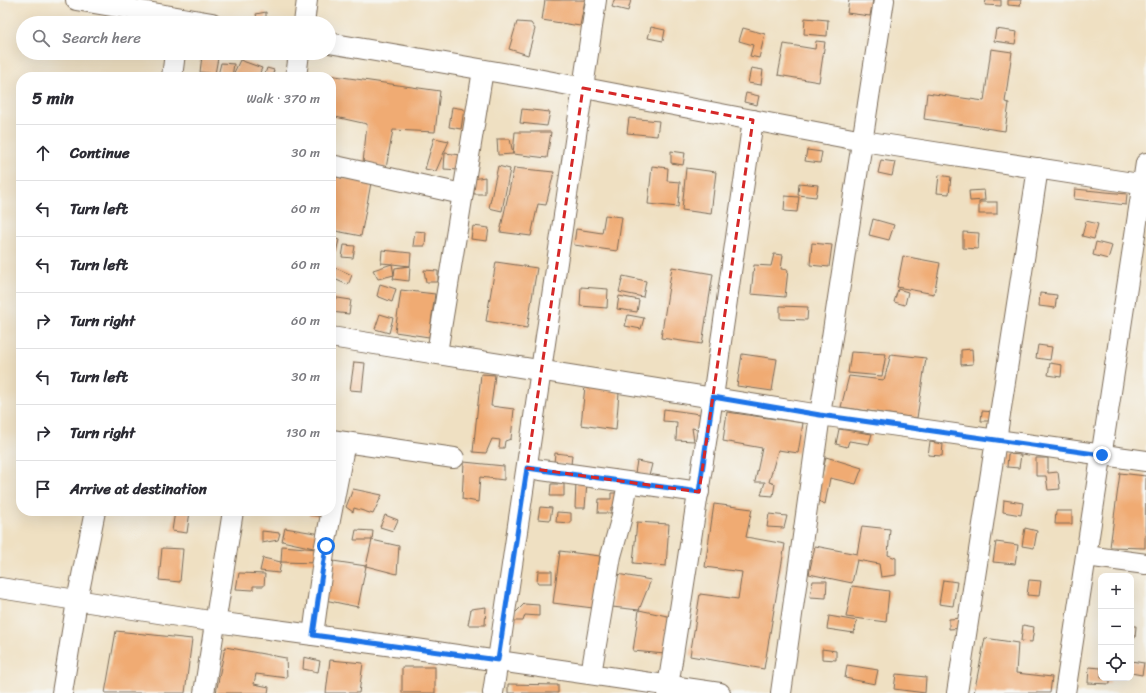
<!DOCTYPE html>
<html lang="en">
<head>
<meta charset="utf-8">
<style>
	:root { --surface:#fff; --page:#f2f2f3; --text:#2b2b33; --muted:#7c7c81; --line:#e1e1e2 }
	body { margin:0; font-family:Sriracha,sans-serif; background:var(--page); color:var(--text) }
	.controls { position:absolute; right:12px; bottom:12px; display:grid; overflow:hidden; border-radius:8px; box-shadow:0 4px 16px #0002 }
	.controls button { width:36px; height:36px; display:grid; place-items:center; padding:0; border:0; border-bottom:1px solid var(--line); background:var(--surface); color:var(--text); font:20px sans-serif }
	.stop { position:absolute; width:12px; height:12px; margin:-9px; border:3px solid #1a73e8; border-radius:50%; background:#fff }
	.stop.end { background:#1a73e8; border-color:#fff; box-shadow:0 1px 4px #0008 }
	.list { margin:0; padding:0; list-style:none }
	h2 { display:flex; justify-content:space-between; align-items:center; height:52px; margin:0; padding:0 16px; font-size:17px }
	h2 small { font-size:13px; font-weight:400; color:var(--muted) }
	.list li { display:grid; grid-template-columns:26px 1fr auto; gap:12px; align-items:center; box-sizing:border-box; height:56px; padding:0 16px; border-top:1px solid var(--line) }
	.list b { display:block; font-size:15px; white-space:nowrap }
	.list em { font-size:13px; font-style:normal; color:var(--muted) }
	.icon { flex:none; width:22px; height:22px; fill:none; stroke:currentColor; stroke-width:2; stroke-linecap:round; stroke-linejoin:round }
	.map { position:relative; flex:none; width:1146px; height:693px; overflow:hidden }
	.search { position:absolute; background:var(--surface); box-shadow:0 4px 16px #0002; left:16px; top:16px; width:320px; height:44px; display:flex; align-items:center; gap:10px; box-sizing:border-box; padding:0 14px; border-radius:22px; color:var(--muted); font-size:15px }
	.panel { position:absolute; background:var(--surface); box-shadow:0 4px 16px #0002; left:16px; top:72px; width:320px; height:444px; border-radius:16px }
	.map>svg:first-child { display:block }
</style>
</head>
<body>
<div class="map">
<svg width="1146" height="693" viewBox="0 0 1146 693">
	<rect width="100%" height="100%" fill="#f6f6f2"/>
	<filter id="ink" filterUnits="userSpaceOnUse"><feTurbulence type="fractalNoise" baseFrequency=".025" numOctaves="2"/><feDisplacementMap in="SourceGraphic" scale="8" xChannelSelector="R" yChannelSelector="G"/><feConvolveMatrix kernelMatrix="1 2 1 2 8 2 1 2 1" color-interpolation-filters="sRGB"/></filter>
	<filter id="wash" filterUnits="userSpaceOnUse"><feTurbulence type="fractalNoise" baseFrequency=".012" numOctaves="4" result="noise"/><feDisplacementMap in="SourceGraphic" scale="16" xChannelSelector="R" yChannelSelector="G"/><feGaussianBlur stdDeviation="0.9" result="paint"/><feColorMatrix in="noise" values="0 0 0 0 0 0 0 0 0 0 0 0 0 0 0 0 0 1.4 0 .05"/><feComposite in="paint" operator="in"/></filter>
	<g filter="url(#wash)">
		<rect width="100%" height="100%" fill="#efe0c2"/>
		<g id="blocks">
			<g fill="#f0ab73">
				<polygon points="545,0 585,0 580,26 542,20"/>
				<polygon points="614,0 631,0 628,11 612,7"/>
				<polygon points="849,0 873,0 870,16 847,13"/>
				<polygon points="986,0 1001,0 1001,6 985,5"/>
				<polygon points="1008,0 1021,0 1020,6 1008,5"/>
				<polygon points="266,12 266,22 258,23 256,14"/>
				<polygon points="805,18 828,20 827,36 804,34"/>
				<polygon points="517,22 531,23 535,29 528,55 509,49"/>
				<polygon points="651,27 665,30 663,41 648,38"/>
				<polygon points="743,28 765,34 759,58 750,56 753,45 739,41"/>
				<polygon points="996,29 1017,32 1015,44 994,41"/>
				<polygon points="816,41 825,42 819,82 778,75 784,44 815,49"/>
				<polygon points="991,49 1012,52 1005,102 1009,103 1005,131 924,119 927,93 984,101"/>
				<polygon points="202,56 218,58 215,74 200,72"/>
				<polygon points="240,60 262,68 258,77 232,77"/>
				<polygon points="221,63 234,64 232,77 218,75"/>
				<polygon points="267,68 274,70 272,77 264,77"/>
				<polygon points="751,68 763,70 761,85 748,83"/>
				<polygon points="314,73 440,91 435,132 393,130 386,168 363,163 367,124 331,116 331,77 314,77"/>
				<polygon points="746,93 759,96 757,105 744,102"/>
				<polygon points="452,107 464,109 461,129 449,127"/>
				<polygon points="522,109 550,112 547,126 520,123"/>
				<polygon points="629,118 659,121 657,136 627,133"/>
				<polygon points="515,132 551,132 547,158 513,154"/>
				<polygon points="434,138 449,141 436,171 425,169"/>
				<polygon points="497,139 510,139 513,154 498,155"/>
				<polygon points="807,150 822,152 820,163 805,161"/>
				<polygon points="671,151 685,153 683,165 671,163"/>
				<polygon points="445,153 461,155 459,170 444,169"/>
				<polygon points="881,160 895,162 892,176 878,173"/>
				<polygon points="498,166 510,169 502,211 489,208"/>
				<polygon points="652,166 668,168 667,181 680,182 678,207 648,204"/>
				<polygon points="514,168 554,172 546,205 538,204 531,236 500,232"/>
				<polygon points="686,168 716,172 711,214 682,210"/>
				<polygon points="939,175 951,177 949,194 937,193"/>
				<polygon points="331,176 371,183 361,236 331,230"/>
				<polygon points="485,177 485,194 474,194 473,179"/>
				<polygon points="799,183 818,185 816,197 798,195"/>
				<polygon points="1075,189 1127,194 1126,205 1074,199"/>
				<polygon points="984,190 985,200 970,201 969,191"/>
				<polygon points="785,196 799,197 797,212 784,211"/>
				<rect x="979" y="202" width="18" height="12"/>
				<polygon points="605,215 622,217 617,251 574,245 576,229 602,233"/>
				<polygon points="873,219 894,225 889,240 869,235"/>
				<polygon points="1086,221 1098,224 1094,239 1082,236"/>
				<polygon points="473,226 489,228 487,241 471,239"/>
				<polygon points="415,231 426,232 425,246 413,246"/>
				<polygon points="963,232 979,233 978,249 963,248"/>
				<polygon points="331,237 339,240 336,252 331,250"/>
				<polygon points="1096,242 1112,246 1108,259 1093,255"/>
				<polygon points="812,243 832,245 829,267 810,265"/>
				<polygon points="344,245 355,246 353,258 342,257"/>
				<polygon points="382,250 411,253 410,266 392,264 394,275 395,268 410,266 409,281 393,279 394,275 378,279 373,270 392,264 381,263"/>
				<polygon points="774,254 783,255 781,269 788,270 785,297 751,294 754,265 771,266"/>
				<polygon points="903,256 940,263 934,294 897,287"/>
				<polygon points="496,262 537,268 527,328 486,321"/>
				<polygon points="672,267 713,274 702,344 661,338"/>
				<polygon points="336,268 352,275 348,285 332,278"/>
				<polygon points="424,270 438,271 438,282 426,282"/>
				<polygon points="623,276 646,281 643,297 619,292"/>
				<polygon points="380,284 396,289 392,302 377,296"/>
				<polygon points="581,287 608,289 607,308 580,306"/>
				<polygon points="898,289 908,292 905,305 894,302"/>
				<polygon points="401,290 435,294 429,337 395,332"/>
				<polygon points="1040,293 1057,295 1055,308 1039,306"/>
				<polygon points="619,296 639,300 637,312 617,309"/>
				<polygon points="331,297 351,300 349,314 331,312"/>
				<polygon points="780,306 808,307 807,320 780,319"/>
				<polygon points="380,314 393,318 389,333 375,329"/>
				<polygon points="628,315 644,318 641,329 625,326"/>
				<polygon points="1038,345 1052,347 1050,360 1036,358"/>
				<polygon points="972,349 973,364 961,365 961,350"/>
				<polygon points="851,352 886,354 882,376 848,373"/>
				<polygon points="742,354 777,359 772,391 737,386"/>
				<polygon points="891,354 926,358 917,418 841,407 849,376 884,380"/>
				<polygon points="354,362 365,363 362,391 350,390"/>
				<polygon points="1050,363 1062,365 1061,377 1048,375"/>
				<polygon points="481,374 495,375 491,406 514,409 511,439 505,441 504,448 499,448 500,440 492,439 486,453 473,452"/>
				<polygon points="585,386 619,393 616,430 581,425"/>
				<polygon points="664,409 700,414 702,430 692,428 694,441 676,440 677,422 663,421"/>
				<polygon points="982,411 995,412 995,421 981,421"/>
				<polygon points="727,412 803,423 798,453 778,450 769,482 775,484 773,496 761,495 765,482 755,482 762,448 723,441"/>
				<polygon points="839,429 872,434 869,444 849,441 847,447 836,444"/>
				<polygon points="930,442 943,444 942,456 928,455"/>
				<polygon points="555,453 572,455 571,465 554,463"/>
				<polygon points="1008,454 1021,455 1019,468 1007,467"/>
				<polygon points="826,457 862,468 856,484 830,478 825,504 816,500"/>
				<polygon points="1036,458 1048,458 1048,473 1058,472 1060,489 1048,490 1046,476 1036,476"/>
				<polygon points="637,461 652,464 649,476 635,473"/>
				<polygon points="464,462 504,466 504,480 480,477 478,502 462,499"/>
				<polygon points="1120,473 1146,476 1145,548 1110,547"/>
				<polygon points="576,482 587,482 585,508 575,508"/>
				<polygon points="551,484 564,484 564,496 550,496"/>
				<polygon points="353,489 382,495 373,514 354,508 353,512 346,507"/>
				<polygon points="611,493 623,493 623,507 611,507 611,513 598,513 599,499 611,499"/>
				<polygon points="1004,500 1023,503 1021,515 1003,512"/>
				<polygon points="714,504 752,509 746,537 785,544 764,669 690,656 700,594 738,599 742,572 705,567"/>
				<polygon points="540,507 552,508 550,520 538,519"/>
				<polygon points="175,511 190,511 187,533 172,531"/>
				<polygon points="309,511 325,511 325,517 309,515"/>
				<polygon points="1056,511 1072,511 1072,524 1055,524"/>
				<polygon points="557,512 571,513 571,523 556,522"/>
				<polygon points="769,514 787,516 784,528 767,527"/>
				<polygon points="385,515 398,520 393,531 380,527"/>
				<polygon points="637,522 669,524 666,566 633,563"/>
				<polygon points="862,526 890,529 888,555 896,558 896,575 881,577 879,564 857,560 852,583 809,574 815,546 857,554"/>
				<polygon points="285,528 321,534 318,563 281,562 282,546 318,549 282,541"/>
				<polygon points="1025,528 1037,531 1034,548 1022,546"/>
				<polygon points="356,530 373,531 372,540 354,540"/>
				<polygon points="262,531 280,533 278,540 262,543"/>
				<polygon points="372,540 399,546 397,574 366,566"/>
				<polygon points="996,542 1018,545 1015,564 993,562"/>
				<polygon points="162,548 183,549 180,582 159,580"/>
				<polygon points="560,551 600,556 593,608 553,603"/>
				<polygon points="263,558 281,562 279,573 260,571"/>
				<polygon points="333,561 366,566 358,607 325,600"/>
				<polygon points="538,571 552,571 552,583 537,583"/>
				<polygon points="239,573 265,574 264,586 253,586 253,590 236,589"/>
				<polygon points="617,574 651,580 639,610 612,607"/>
				<polygon points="943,580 957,582 953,606 939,604"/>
				<polygon points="1029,580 1041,581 1039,596 1027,595"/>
				<polygon points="813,581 827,581 826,598 810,597"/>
				<polygon points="852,586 889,591 886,622 846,617"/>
				<polygon points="524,604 539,605 539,616 525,615 523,621 514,621 514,614"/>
				<polygon points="486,607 485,625 468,625 471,609"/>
				<polygon points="639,610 672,617 665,654 633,651"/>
				<polygon points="829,616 857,621 854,633 827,629"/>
				<polygon points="964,618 965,628 949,629 949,619"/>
				<polygon points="1023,625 1034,627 1032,642 1021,641"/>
				<polygon points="1131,626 1136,626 1135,638 1131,637"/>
				<polygon points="116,631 192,639 185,693 105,693"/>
				<polygon points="985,638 1018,643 1016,673 1052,677 1050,693 974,693"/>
				<polygon points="225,647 286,658 287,678 256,674 254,684 269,687 268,693 216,693"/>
				<polygon points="822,649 836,651 836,660 822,659"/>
				<polygon points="304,657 320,661 318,672 303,669"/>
				<polygon points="330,660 363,663 359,693 326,693"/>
				<polygon points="1131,661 1144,663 1142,675 1131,673"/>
				<polygon points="847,665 878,670 875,684 845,678"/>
				<rect x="402" y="667" width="33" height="26"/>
				<polygon points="1089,667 1101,668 1101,678 1110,678 1110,684 1088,683"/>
				<polygon points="896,674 926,677 925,693 894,689"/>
				<polygon points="508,684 558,685 558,693 508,693"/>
			</g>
		</g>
	</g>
	<g filter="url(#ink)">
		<use href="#blocks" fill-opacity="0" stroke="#7a6a57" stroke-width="1"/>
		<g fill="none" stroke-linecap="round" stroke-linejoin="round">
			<defs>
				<g id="minor">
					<polyline points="76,0 212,23"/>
					<polyline points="304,23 307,0"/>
					<polyline points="329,43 532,78 863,141 1146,185"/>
					<polyline points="172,77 175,53"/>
					<polyline points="296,77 299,53"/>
					<polyline points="331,165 462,194"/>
					<polyline points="331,337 820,415 1146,461"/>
					<polyline points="437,353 483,70"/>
					<polyline points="331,440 454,458"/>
					<polyline points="527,468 699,492"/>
					<polyline points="1086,556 1146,564"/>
					<polyline points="0,588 216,622 416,649 720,693"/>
					<polyline points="313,635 325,546 345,442"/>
					<polyline points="591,674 611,556 621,520 628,483"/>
					<polyline points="62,693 77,601 95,511"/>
					<polyline points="204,693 233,511"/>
					<polyline points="493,693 596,0"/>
					<polyline points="667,693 713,397 753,120"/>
					<polyline points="781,693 820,415 884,0"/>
					<polyline points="957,693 1038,168"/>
					<polyline points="1065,693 1146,163"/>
				</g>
			</defs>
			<use href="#minor" stroke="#7a6a57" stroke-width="22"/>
			<use href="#minor" stroke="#fff" stroke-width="20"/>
		</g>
	</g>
	<g fill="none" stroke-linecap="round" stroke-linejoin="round" filter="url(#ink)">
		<polyline stroke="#1a73e8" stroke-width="5" points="326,546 313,635 498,660 527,468 699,492 713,397 820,415 1102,455"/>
	</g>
	<path fill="none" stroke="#d62828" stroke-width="3" stroke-dasharray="8 5" stroke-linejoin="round" d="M583,88l170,32 -54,372 -172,-24z"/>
</svg>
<div class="controls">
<button>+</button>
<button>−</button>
<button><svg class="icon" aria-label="locate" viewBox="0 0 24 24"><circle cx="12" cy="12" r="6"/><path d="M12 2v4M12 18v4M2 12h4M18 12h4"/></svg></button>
</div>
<div class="stop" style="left:326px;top:546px"></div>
<div class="stop end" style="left:1102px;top:455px"></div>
<div class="search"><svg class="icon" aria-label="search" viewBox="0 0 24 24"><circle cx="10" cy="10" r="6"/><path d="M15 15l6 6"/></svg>Search here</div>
<section class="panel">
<h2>5 min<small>Walk · 370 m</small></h2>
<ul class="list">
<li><svg class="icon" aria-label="ahead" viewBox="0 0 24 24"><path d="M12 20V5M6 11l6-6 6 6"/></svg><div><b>Continue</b></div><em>30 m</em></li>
<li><svg class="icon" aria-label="left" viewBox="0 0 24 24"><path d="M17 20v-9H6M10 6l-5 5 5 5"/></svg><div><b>Turn left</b></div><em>60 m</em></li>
<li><svg class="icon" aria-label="left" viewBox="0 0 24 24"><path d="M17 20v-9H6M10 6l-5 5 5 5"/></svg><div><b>Turn left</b></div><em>60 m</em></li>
<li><svg class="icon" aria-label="right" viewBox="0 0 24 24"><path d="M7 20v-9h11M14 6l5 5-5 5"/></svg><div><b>Turn right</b></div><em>60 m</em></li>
<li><svg class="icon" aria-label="left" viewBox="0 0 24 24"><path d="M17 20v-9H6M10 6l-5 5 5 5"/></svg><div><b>Turn left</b></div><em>30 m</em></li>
<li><svg class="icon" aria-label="right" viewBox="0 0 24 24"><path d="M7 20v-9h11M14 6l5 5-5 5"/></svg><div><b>Turn right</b></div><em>130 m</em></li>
<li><svg class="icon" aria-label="arrive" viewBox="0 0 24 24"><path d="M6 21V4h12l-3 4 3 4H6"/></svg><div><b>Arrive at destination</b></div></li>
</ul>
</section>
</div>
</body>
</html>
